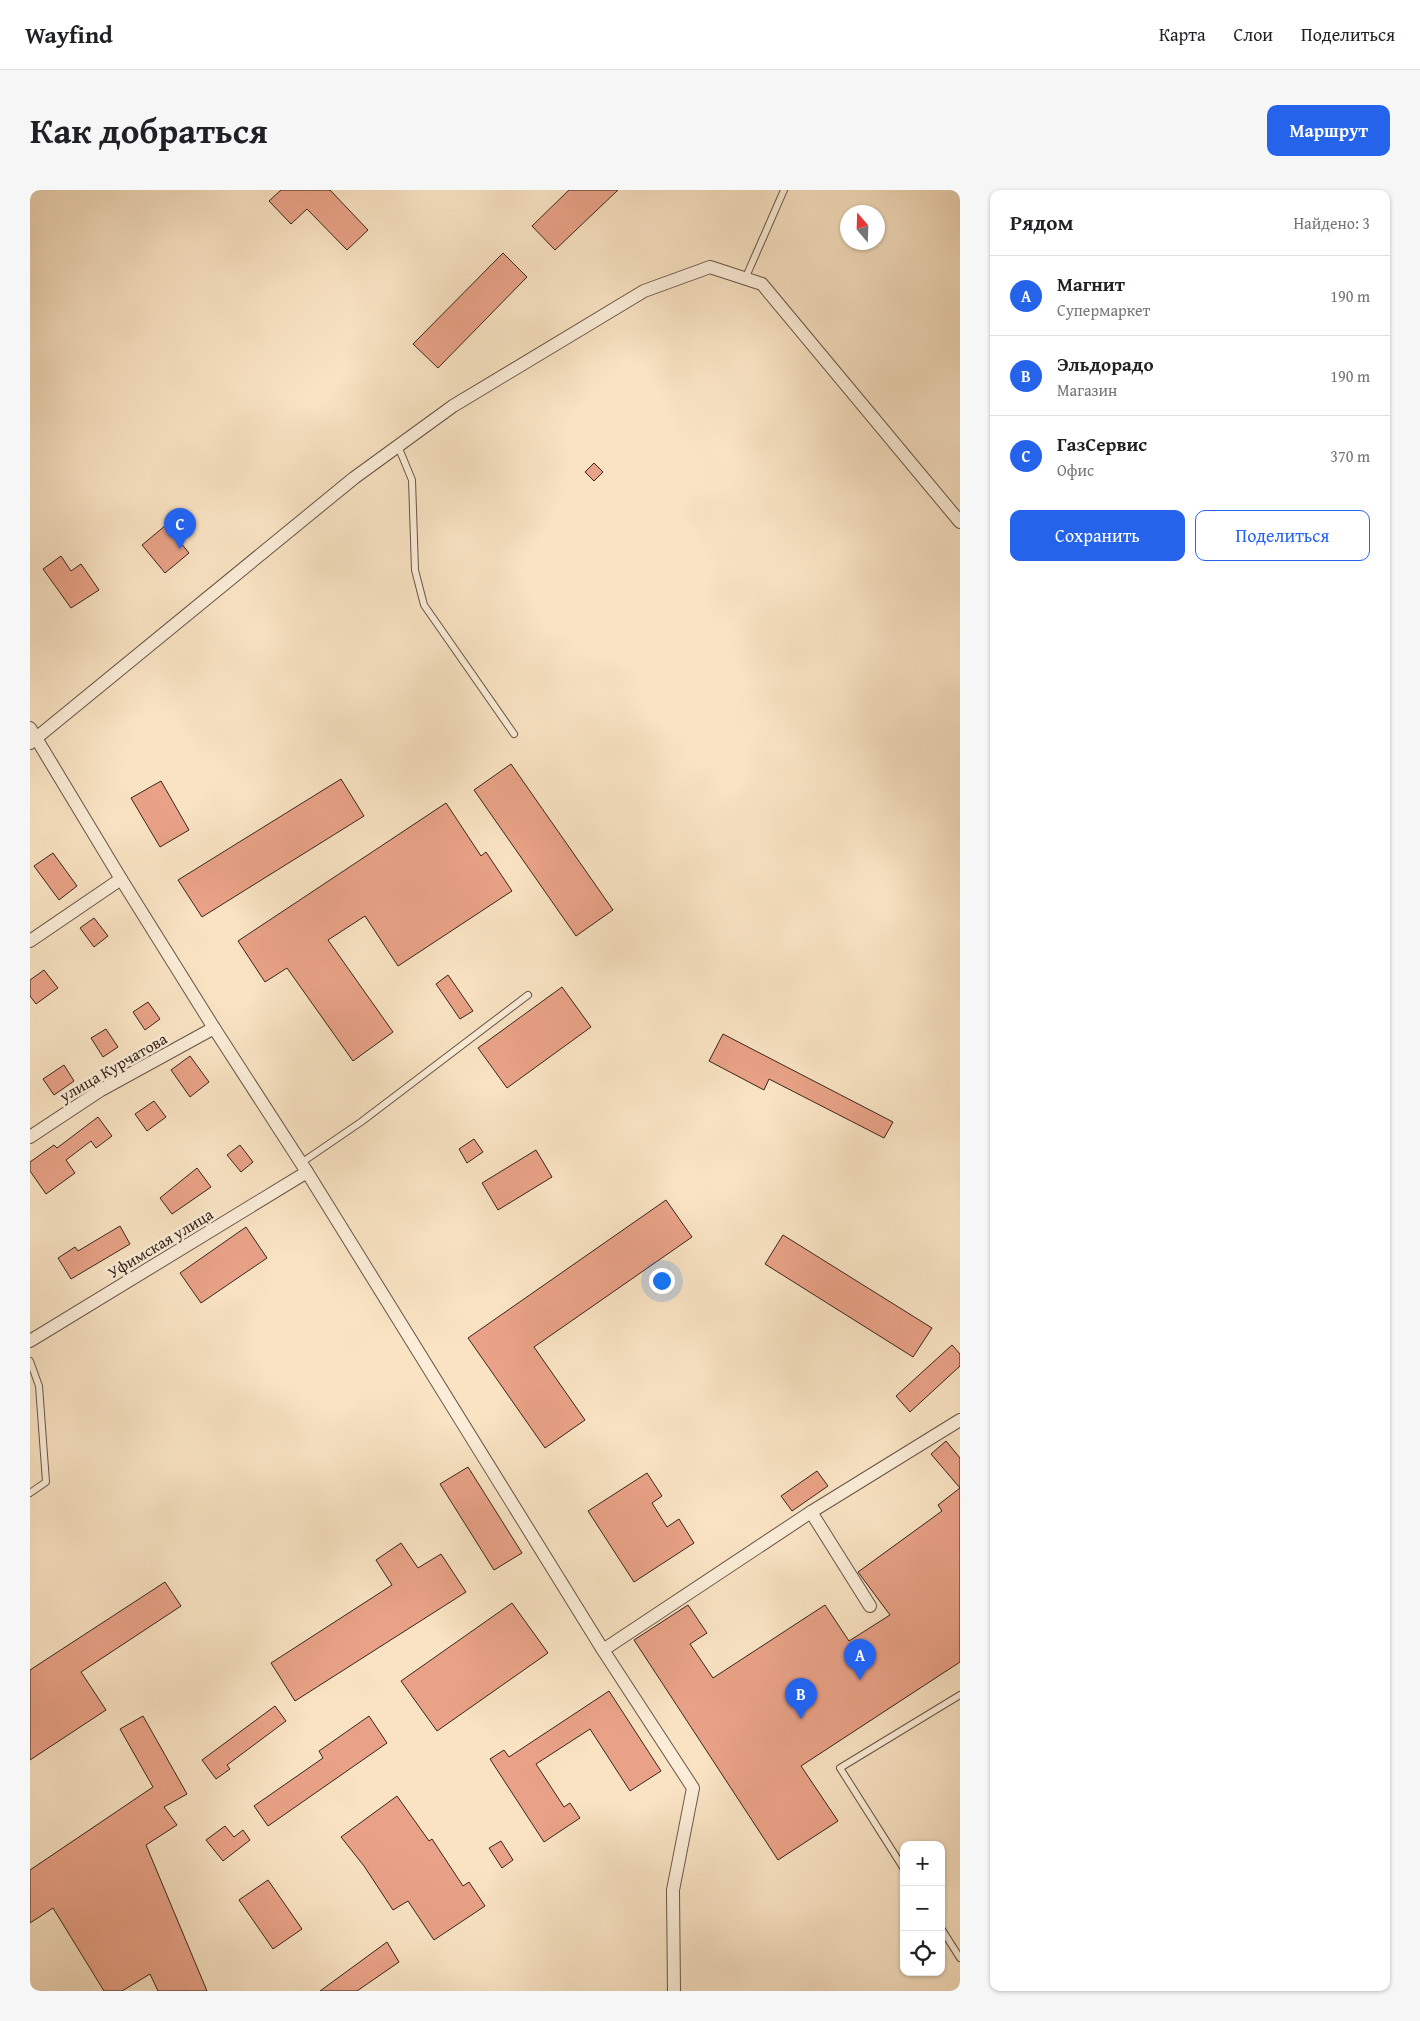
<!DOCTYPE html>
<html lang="ru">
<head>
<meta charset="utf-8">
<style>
	:root { --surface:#fff; --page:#f6f6f6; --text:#202124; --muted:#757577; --line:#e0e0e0; --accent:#2563eb }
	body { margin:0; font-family:"Gentium Book Plus",serif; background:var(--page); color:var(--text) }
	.controls { position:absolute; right:15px; bottom:15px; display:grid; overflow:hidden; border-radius:10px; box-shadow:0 1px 4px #0004 }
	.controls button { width:45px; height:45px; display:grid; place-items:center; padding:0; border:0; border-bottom:1px solid var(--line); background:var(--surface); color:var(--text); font:25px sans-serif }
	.compass { position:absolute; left:810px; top:15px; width:45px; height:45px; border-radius:50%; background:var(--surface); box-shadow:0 1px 4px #0004; rotate:341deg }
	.you { position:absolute; left:631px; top:1090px; width:18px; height:18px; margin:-12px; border:4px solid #fff; border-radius:50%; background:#1a73e8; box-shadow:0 0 0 8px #1a73e833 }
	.badge { display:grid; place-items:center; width:32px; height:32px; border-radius:50%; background:var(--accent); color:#fff; font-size:16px; font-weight:700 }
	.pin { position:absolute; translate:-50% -41px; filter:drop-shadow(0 1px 2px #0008) }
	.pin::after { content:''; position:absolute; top:26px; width:18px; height:15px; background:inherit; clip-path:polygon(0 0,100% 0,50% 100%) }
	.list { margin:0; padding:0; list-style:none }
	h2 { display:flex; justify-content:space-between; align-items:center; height:65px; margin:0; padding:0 20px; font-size:21px }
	h2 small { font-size:16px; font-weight:400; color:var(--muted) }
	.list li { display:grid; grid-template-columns:32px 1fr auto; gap:15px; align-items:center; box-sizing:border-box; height:80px; padding:0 20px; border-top:1px solid var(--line) }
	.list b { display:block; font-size:19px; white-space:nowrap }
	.list p { margin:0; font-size:16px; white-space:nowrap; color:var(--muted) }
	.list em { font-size:16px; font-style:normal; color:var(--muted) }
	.actions { display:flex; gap:10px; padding:15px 20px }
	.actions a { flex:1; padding:11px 0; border:1px solid var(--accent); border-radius:10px; text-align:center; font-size:18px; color:var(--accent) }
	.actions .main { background:var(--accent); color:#fff }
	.icon { flex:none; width:28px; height:28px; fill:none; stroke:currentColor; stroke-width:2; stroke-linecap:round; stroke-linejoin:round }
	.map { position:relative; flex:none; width:930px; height:1801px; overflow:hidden; border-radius:10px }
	header { display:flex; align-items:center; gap:30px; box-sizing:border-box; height:70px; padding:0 25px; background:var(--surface); border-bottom:1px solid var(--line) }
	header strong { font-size:24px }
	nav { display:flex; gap:28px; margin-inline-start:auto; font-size:18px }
	.intro { display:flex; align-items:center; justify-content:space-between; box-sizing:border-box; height:120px; padding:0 30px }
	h1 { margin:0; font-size:35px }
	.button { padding:12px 22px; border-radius:10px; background:var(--accent); color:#fff; font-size:18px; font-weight:700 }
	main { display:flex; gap:30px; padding:0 30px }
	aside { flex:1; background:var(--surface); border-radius:10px; box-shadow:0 1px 4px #0004 }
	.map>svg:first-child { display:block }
</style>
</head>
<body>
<header>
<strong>Wayfind</strong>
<nav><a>Карта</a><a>Слои</a><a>Поделиться</a></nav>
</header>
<div class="intro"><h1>Как добраться</h1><a class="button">Маршрут</a></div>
<main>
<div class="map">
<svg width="930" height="1801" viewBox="0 0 930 1801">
	<rect width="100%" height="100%" fill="#f9e3c3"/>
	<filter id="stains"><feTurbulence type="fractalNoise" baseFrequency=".004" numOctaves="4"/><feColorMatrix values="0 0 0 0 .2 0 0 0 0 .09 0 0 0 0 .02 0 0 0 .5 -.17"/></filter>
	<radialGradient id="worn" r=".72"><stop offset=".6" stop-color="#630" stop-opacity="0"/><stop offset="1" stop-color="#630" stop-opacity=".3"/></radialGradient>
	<g fill="#e9a287" stroke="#38241c">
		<polygon points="251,0 300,0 338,40 317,60 277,19 261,34 239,11"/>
		<polygon points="539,0 588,0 525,60 502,36"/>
		<polygon points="473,63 497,87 408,178 383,154"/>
		<polygon points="564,273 573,282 564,291 555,282"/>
		<polygon points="136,335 159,363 135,383 112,355"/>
		<polygon points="31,366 41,381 51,374 69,400 41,418 13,379"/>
		<polygon points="481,574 583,720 546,746 444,600"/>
		<polygon points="311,589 334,626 172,727 148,690"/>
		<polygon points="131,591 159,640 130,657 101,608"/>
		<polygon points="416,613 451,666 456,662 482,701 368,776 335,726 298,750 363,842 323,871 257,778 235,792 208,751"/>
		<polygon points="23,663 47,696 29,710 4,676"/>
		<polygon points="64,728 78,746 64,757 50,738"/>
		<polygon points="14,780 28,798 6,814 0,806 0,790"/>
		<polygon points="418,785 443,821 430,829 406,794"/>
		<polygon points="532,797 561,837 477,898 448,858"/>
		<polygon points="118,812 130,829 115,840 103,822"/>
		<polygon points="76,839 88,857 73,867 61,848"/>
		<polygon points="693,844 863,932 854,948 739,889 734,900 679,871"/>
		<polygon points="160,866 179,892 160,907 141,880"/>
		<polygon points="34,875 44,891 24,905 13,889"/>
		<polygon points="124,911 136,927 117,941 105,924"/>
		<polygon points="68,927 82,946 66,958 61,951 36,970 45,983 16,1004 0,981 0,972 24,955 27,958"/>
		<polygon points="444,949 453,962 437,973 429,959"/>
		<polygon points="210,955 223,972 211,982 197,965"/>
		<polygon points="506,960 522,987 468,1020 452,993"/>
		<polygon points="167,978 181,997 142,1024 130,1008"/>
		<polygon points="636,1010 662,1047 504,1157 555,1230 515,1258 438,1148"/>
		<polygon points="90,1036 100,1054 41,1089 28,1068 45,1057 48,1061"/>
		<polygon points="216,1037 237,1068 171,1113 150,1083"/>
		<polygon points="753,1045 902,1138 883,1167 735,1074"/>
		<polygon points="922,1155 930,1164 930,1176 880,1222 866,1206"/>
		<polygon points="916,1251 930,1268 930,1472 771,1576 808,1631 748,1670 604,1450 658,1415 677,1443 660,1454 683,1488 795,1415 819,1451 860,1425 828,1382 912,1321 908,1315 930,1298 901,1264"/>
		<polygon points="438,1277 492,1363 464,1380 410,1294"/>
		<polygon points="787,1281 798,1296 762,1321 751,1306"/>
		<polygon points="617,1283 632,1306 622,1313 637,1337 649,1329 664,1353 604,1392 558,1321"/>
		<polygon points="371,1353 388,1378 411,1364 436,1402 265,1511 241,1473 362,1395 346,1370"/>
		<polygon points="135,1392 151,1416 51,1482 76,1520 0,1570 0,1480"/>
		<polygon points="482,1413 518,1463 407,1541 371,1491"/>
		<polygon points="579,1501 631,1581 600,1601 560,1539 506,1574 534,1617 540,1613 550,1628 514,1652 460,1569 474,1560 479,1567"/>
		<polygon points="245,1516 256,1531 197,1575 200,1579 186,1589 172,1570"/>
		<polygon points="113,1526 157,1604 134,1617 147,1635 116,1655 177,1801 128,1801 120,1784 92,1801 74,1801 23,1718 0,1733 0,1680 123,1597 90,1539"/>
		<polygon points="339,1526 357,1553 238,1636 224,1616 293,1568 289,1561"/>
		<polygon points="367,1606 399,1651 402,1649 433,1696 439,1692 455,1716 404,1750 378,1711 363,1720 334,1676 311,1647"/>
		<polygon points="195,1636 204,1647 213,1640 220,1650 193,1671 176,1650"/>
		<polygon points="471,1651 483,1670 472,1678 459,1658"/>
		<polygon points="238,1690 272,1739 243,1759 209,1710"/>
		<polygon points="357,1752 369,1772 327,1801 290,1801"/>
	</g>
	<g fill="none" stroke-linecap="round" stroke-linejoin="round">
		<defs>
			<g id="service">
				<polyline points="715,89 754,0"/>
				<polyline points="368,256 382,290 385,380 394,415 484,544"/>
				<polyline points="271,973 331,932 498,805"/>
				<polyline points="0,1171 9,1196 16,1292 0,1303"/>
				<polyline points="874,1679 810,1578 930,1505"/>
				<polyline points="911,1738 930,1768"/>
			</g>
			<g id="minor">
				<polyline points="0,538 91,689 184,838 277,982 573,1460 663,1598 643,1700 644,1801"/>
				<polyline points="0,553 324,288 423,216 614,101 680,77 732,94 930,332"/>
				<polyline points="0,751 91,689"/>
				<polyline points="0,947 71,900 184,838"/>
				<polyline points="0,1151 277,982"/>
				<polyline points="781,1322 930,1230"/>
				<polyline points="573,1460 781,1322 840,1416"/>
			</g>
		</defs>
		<use href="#service" stroke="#685446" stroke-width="8"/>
		<use href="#minor" stroke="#685446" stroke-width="14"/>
		<use href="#service" stroke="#fbedd8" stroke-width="6"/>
		<use href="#minor" stroke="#fbedd8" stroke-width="12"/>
	</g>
	<g text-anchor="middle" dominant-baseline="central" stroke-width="5" stroke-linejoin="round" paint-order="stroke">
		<g font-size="16" fill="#38241c" stroke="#fbedd8">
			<text transform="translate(83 877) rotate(-30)">улица Курчатова</text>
			<text transform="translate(130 1053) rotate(-31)">Уфимская улица</text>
		</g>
	</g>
	<rect width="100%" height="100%" filter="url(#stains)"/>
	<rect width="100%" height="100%" fill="url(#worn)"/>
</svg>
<div class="controls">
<button>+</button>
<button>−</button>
<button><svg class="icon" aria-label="locate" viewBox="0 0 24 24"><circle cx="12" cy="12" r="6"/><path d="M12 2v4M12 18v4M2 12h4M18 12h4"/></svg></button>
</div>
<svg class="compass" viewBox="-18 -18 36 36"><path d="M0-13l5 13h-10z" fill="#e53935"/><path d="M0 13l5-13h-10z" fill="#757577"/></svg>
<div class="you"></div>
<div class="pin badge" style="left:830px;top:1490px">A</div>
<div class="pin badge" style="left:771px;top:1529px">B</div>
<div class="pin badge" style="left:150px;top:359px">C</div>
</div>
<aside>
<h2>Рядом<small>Найдено: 3</small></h2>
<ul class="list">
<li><span class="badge">A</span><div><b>Магнит</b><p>Супермаркет</p></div><em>190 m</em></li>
<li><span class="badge">B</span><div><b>Эльдорадо</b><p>Магазин</p></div><em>190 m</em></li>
<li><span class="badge">C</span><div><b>ГазСервис</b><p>Офис</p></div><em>370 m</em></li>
</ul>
<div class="actions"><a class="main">Сохранить</a><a>Поделиться</a></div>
</aside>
</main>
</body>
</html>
